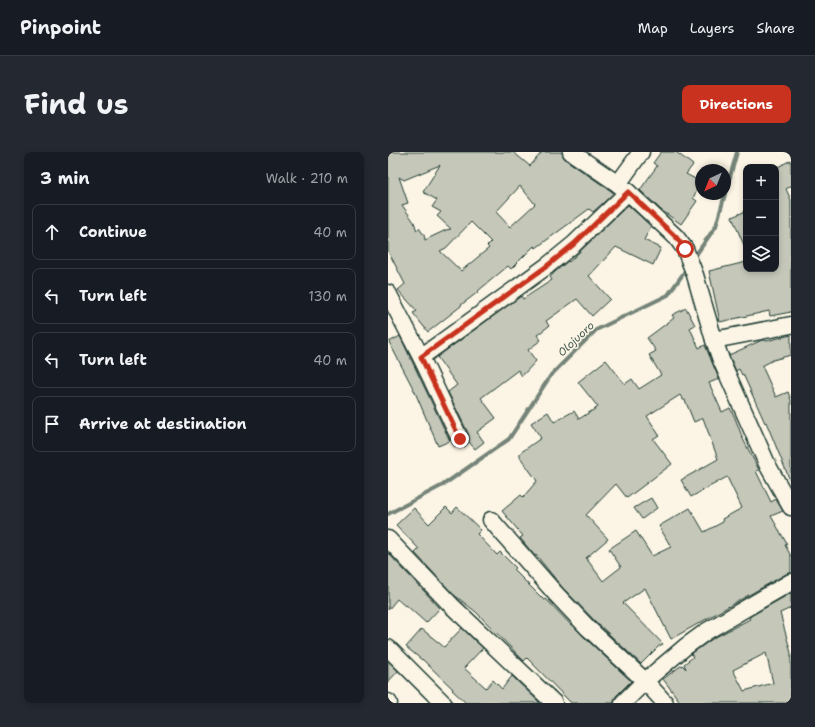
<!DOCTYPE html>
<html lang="en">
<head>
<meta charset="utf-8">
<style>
	:root { --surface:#171b24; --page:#242831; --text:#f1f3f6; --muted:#9ea1a6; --line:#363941; --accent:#c8321e }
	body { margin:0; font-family:"Shantell Sans",sans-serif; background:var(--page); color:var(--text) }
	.controls { position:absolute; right:12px; top:12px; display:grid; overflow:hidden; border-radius:8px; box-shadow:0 2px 6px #0003 }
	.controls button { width:36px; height:36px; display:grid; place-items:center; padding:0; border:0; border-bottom:1px solid var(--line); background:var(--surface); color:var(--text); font:20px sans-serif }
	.compass { position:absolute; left:307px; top:12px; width:36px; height:36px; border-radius:50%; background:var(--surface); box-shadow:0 2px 6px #0003; rotate:223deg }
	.stop { position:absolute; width:12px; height:12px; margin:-9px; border:3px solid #c8321e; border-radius:50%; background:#fff }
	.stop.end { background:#c8321e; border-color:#fff; box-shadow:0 1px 4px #0008 }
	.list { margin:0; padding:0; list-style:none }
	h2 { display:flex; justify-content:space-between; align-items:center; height:52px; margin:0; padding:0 16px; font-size:17px }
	h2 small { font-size:13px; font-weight:400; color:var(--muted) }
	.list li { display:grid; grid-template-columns:26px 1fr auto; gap:12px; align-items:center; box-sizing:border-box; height:56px; margin:0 8px 8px; padding:0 8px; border:1px solid var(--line); border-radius:8px }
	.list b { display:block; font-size:15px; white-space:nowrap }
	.list em { font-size:13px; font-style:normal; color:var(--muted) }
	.icon { flex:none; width:22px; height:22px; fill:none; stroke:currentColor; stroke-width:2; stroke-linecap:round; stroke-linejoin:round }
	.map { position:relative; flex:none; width:403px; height:551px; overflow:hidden; border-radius:8px }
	header { display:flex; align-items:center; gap:24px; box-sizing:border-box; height:56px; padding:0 20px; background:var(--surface); border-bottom:1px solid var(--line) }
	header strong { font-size:19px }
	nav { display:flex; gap:22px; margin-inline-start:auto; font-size:14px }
	.intro { display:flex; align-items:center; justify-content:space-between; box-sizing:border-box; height:96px; padding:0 24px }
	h1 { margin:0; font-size:28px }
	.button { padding:10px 18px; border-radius:8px; background:var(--accent); color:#fff; font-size:14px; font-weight:700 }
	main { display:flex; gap:24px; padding:0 24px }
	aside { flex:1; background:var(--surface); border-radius:8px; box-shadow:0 2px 6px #0003 }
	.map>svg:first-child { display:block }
</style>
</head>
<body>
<header>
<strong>Pinpoint</strong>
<nav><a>Map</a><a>Layers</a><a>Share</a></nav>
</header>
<div class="intro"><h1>Find us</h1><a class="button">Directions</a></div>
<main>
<aside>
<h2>3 min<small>Walk · 210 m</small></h2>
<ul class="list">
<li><svg class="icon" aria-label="ahead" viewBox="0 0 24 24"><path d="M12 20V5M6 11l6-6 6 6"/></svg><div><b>Continue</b></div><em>40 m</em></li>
<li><svg class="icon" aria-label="left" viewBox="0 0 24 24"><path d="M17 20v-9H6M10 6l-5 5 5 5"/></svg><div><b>Turn left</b></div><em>130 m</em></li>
<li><svg class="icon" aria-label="left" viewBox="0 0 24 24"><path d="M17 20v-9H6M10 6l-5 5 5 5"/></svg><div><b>Turn left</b></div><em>40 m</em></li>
<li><svg class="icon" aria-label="arrive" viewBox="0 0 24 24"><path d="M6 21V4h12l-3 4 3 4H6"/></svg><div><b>Arrive at destination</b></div></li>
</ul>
</aside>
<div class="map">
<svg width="403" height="551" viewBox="0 0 403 551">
	<rect width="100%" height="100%" fill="#fcf5e5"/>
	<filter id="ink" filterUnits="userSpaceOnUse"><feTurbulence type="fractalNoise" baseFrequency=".025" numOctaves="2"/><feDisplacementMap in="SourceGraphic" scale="8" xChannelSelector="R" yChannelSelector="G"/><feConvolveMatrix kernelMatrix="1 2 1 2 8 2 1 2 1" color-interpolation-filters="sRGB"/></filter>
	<g filter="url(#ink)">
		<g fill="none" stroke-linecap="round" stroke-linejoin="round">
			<g stroke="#758479" stroke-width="4">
				<polyline points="305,107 328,74 349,0"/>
				<polyline points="0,362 55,333 121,287 163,223 208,178 280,143 300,115"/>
			</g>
		</g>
		<g fill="#c5c7b9" stroke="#1f3d34" fill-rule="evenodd">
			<path d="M0,0h125l17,14 12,-14h20l1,4 3,4 48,33 -21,19 -4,-3 -53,39 -2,-2 -23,23 -3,-3 -30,25v1l-17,13v1l-33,26 -15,-19 4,-2 -19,-21 7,-6 -17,-33zM52,13l-17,27 14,8 -5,7 9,5 -4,4 14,13 -5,1 -21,10 -1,-5 -5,-7 -2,3 -3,-9 -12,-17 6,-2 -9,-26 5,3zM132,34l15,18 -25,23 -14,-15zM83,70l20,20 -4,4 2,2 -28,23 -21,-20 6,-3z"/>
			<polygon points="273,0 288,0 305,13 298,22 313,30 305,46 309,49 293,72 273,58 252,38 269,14 265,11"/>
			<polygon points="403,8 403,34 398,37 403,48 403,160 382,164 381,159 332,170 321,119 358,110 358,117 388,117 388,16"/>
			<polygon points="240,53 263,74 256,88 273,96 265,113 228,95 201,124 222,147 204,164 189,147 158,169 161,174 149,183 153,188 140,198 148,209 134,224 130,218 93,246 108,266 89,280 96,290 87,297 81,290 81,283 60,240 69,233 49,205 133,144 135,147 164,128 162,125 168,119 180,109 181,110"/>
			<polygon points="358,59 358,98 344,65"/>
			<path d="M298,156l9,17 -5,3 9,20 6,-3 14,34 -10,4 13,29 8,-4 5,10 8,21 16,31 -3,1 15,31 5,-3 7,12 -12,5 16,28 -2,1 6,11v17l-5,1 -115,65 -26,-51 -22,15 40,41 -4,2 -18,18 -46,-43 -33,-34 -26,-32 -1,1 -15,-18 3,-2 -21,-25 19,-16 2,2 14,-16 -17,-24v-4l21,-15 -10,-15 17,-11 6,10 20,-11 5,8 19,-12 -20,-25 28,-22 19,24 7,-5 7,10 22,-14 -12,-20 7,-4 -9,-13 27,-20 -2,-3zM292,243l3,5h2l9,22 9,-4 15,41 -37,21 10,17 36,-20 15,31 -20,11 1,3 -19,10 -14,-24 -31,18 12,21 -19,9 -16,-25 -27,18 12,18 -18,14 -17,-23 22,-19 -22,-24 30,-31 11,14 45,-34 -19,-25 6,-4 -12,-19z"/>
			<polygon points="403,183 403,203 385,208 374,214 388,245 400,240 403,248 403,331 378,270 377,271 355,222 354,223 351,217 348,219 341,203 374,188 377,188 378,189"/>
			<polygon points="12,184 62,289 50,294 26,238 1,190"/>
			<polygon points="263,346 269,356 254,367 246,356"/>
			<polygon points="58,355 64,361 69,355 93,378 89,382 109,403 112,400 128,416 126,418 156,448 158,447 183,473 184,472 194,483 243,529 228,544 226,548 226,551 183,551 139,506 136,509 135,508 88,460 65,442 27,401 31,397 8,373 26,356 41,372"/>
			<polygon points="0,401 52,456 38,471 18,453 17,454 9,447 0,458"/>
			<path d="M403,441v15l-11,5 11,40v50h-110l-18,-24 19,-14 4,4 -2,-5 9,-7 -2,-3 21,-15 38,-20 -1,-2zM378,501l7,30 -29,8 -11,-21z"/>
			<polygon points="74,476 95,496 76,516 98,536 105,528 114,537 124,524 152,551 78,551 64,538 65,537 34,507 34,508 18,495 34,477 56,495"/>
			<polygon points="0,509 10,519 0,530"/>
		</g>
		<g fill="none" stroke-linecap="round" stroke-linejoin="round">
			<defs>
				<g id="minor">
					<polyline points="183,0 230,32 240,40 288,85 297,97 307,123 326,188 333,208 380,314 403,355"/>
					<polyline points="230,32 253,0"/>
					<polyline points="0,141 33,205 72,287"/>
					<polyline points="326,188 403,173"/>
					<polyline points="33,205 159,114 186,92 240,40"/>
					<polyline points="103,368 167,441 200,476 257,529 277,551"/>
					<polyline points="0,387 64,454 166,551"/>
					<polyline points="0,496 55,551"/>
					<polyline points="0,550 1,551"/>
					<polyline points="235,551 257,529 297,495 319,479 403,430"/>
				</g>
			</defs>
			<use href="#minor" stroke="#1f3d34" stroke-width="19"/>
			<use href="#minor" stroke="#fcf5e5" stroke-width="16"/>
		</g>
	</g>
	<g fill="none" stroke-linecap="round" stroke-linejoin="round" filter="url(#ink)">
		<polyline stroke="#c8321e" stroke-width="5" points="72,287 33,205 159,114 186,92 240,40 288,85 297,97"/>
	</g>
	<g text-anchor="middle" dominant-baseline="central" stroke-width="3" stroke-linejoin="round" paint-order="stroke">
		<g font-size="11" font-style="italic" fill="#435a51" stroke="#fcf5e5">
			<text transform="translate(188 187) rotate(-43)">Olojuoro</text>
		</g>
	</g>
</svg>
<div class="controls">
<button>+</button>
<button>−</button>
<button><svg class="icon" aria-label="layers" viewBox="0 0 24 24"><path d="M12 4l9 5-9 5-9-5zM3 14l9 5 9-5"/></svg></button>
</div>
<svg class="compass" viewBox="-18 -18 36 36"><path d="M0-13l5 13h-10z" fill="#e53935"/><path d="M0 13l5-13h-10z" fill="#9ea1a6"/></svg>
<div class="stop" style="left:297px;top:97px"></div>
<div class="stop end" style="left:72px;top:287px"></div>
</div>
</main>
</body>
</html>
